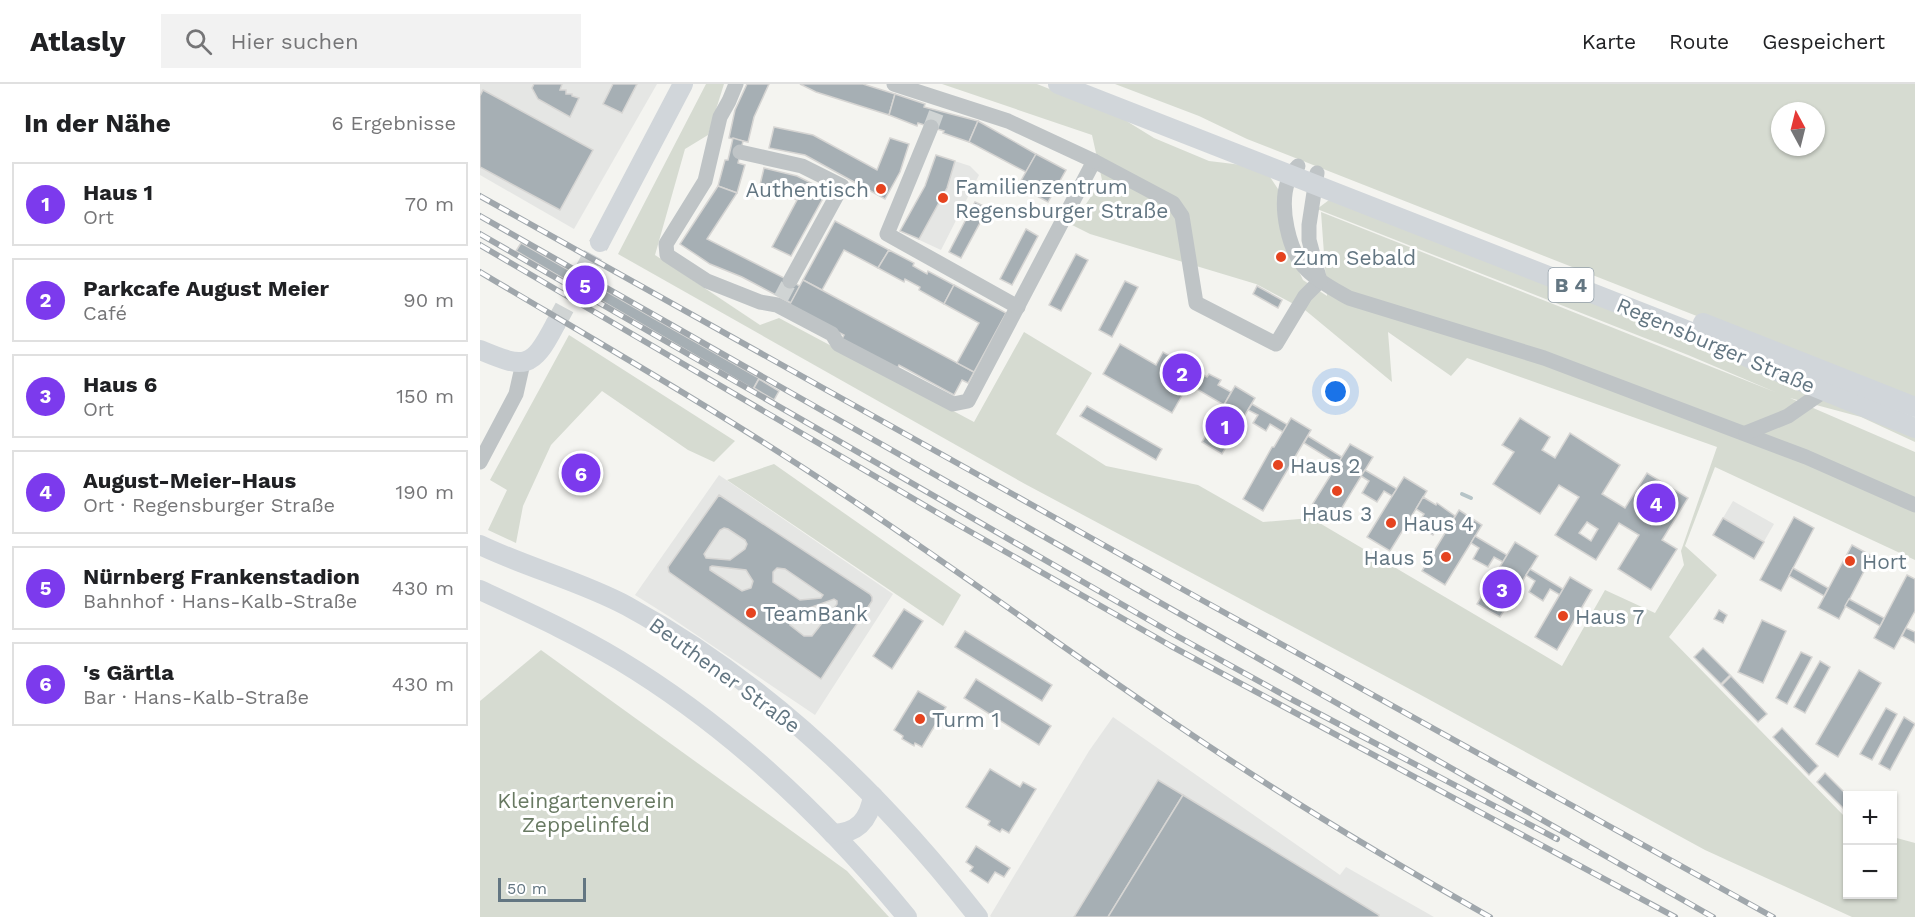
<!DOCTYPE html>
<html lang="de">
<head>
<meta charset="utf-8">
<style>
	:root { --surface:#fff; --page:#f2f2f2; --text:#202124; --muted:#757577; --line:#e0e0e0; --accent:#7c3aed }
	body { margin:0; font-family:"Work Sans",sans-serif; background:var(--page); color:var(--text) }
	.controls { position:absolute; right:18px; bottom:18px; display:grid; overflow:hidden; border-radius:0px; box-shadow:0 2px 4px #0004 }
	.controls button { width:54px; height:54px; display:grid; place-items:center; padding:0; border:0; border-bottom:2px solid var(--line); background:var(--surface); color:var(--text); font:30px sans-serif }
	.compass { position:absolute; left:1291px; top:18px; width:54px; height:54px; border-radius:50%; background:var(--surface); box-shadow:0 2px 4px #0004; rotate:353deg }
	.scale { position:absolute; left:18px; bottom:15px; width:88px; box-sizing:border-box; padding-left:6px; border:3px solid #637682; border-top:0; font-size:16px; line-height:21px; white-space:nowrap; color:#637682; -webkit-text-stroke:4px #fff; paint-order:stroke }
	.you { position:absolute; left:856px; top:308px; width:21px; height:21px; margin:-15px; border:4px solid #fff; border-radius:50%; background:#1a73e8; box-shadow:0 0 0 9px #1a73e833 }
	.badge { display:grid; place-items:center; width:39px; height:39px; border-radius:50%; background:var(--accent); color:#fff; font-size:20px; font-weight:700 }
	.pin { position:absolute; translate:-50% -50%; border:3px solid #fff; box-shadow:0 2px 6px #0006 }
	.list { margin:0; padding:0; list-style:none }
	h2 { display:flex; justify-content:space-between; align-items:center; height:78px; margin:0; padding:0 24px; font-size:26px }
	h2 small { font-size:20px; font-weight:400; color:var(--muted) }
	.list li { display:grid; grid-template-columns:39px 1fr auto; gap:18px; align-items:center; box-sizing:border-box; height:84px; margin:0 12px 12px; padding:0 12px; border:2px solid var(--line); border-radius:0px }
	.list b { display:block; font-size:22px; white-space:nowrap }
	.list p { margin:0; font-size:20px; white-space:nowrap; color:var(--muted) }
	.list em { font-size:20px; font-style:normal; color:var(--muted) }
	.icon { flex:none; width:33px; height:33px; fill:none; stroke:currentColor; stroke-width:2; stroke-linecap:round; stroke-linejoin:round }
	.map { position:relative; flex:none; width:1435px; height:833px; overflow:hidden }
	header { display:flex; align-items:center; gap:36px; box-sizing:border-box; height:84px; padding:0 30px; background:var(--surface); border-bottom:2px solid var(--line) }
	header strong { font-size:28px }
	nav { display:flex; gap:33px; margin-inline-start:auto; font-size:21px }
	.search { width:420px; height:54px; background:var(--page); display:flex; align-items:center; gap:15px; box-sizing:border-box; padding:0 21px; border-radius:0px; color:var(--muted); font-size:22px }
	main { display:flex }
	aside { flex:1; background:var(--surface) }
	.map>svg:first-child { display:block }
</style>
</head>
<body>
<header>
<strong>Atlasly</strong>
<div class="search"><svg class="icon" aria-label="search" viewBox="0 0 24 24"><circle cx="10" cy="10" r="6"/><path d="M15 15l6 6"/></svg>Hier suchen</div>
<nav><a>Karte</a><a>Route</a><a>Gespeichert</a></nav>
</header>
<main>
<aside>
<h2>In der Nähe<small>6 Ergebnisse</small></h2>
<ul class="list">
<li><span class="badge">1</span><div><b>Haus 1</b><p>Ort</p></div><em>70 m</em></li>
<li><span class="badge">2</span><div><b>Parkcafe August Meier</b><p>Café</p></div><em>90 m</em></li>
<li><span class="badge">3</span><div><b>Haus 6</b><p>Ort</p></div><em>150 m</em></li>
<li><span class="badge">4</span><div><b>August-Meier-Haus</b><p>Ort · Regensburger Straße</p></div><em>190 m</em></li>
<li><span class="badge">5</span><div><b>Nürnberg Frankenstadion</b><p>Bahnhof · Hans-Kalb-Straße</p></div><em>430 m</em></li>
<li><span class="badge">6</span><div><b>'s Gärtla</b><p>Bar · Hans-Kalb-Straße</p></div><em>430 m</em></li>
</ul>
</aside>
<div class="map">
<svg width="1435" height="833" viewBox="0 0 1435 833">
	<rect width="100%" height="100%" fill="#f4f4f0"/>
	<g fill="#e5e6e4">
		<polygon points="0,0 177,0 94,145 0,91"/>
		<polygon points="456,71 490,82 499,91 461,166 420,147 445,102"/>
		<polygon points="239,391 413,510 335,631 190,533 155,511"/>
		<polygon points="1253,417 1294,440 1274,475 1233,451"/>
		<polygon points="633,633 860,791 866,783 954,833 511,833 510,832 609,667"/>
	</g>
	<g fill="#d6dbd1" fill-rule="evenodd">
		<polygon points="226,0 244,0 228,51 205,65 175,171 280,241 299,234 494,338 544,248 612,289 576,350 626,382 718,401 783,438 831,434 1082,582 1125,506 1175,529 1204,481 1201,467 1237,363 987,274 971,292 908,248 912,298 825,226 776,200 610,150 592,141 622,96 612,51 462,0 557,0 640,33 674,54 729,77 762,81 790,93 798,105 805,158 823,196 847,212 841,128 1295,308 1208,271 837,125 849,116 1251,271 1435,353 1435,358 1381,333 1310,314 1435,368 1435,476 1235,383 1205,462 1237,491 1189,553 1367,735 1368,810 1412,810 1413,753 1435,759 1435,833 1372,833 1225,766 939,610 545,400 138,170"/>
		<path d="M635,0h800v318l-668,-263 -48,-23zM1300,27h36v36h-36z"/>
		<polygon points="89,251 255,357 234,378 208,366 122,307 71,361 43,422 36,459 8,446 27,406 10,396"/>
		<polygon points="294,380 481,511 463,542 247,396"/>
		<polygon points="61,566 367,787 409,833 0,833 0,617"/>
	</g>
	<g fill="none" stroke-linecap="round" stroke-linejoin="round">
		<polyline stroke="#b6c4c7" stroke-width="4" points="982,410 991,414"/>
	</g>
	<g fill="#a6afb4" stroke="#d6d5d3" stroke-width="1.5" fill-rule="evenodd">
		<polygon points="54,0 82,0 80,6 86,6 86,10 92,10 92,12 99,14 90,33 58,15 52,4"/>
		<polygon points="133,0 157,0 142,29 123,20"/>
		<polygon points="267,0 289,0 274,33 268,58 249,54 255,26"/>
		<polygon points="320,0 383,0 415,10 409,31 336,8"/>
		<polygon points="3,6 113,66 80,126 0,83 0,12"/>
		<polygon points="415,10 445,20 444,23 498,37 489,58 463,49 464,47 457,45 438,39 437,42 409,31"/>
		<polygon points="498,37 556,70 546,88 489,58"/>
		<polygon points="294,43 333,51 397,86 410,54 429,60 420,88 405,115 325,71 289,64"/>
		<polygon points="253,54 263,57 258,79 265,81 257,109 238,102 245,76 248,76"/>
		<polygon points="556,70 586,86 568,118 538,102"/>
		<polygon points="456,71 475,77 467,104 439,155 420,147 445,102"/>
		<polygon points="284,84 317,92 347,107 311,172 292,163 317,116 310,112 279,105"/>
		<polygon points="238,102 257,109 227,155 320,202 311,219 262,193 230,180 200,160"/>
		<polygon points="495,118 508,124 481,174 469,168"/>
		<polygon points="355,137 409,166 398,184 364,166 342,206 323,196"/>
		<polygon points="546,145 558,152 532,201 520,195"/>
		<polygon points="41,159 279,294 273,305 36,167"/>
		<polygon points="409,166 434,179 433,182 447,190 448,187 474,201 464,220 439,206 440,203 425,195 424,198 398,184"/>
		<polygon points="596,170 608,176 581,227 569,221"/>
		<polygon points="323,196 494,288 488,299 482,296 474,311 419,281 417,285 362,255 364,251 309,222"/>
		<polygon points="645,197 658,203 632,253 619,246"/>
		<polygon points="474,201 526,229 494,288 477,279 499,239 464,220"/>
		<polygon points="777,202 802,216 798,224 773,210"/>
		<polygon points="640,260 676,281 683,268 716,287 692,329 623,290"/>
		<polygon points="716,287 727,293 729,290 741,296 738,301 751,308 744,321 708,300"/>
		<polygon points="279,295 299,307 294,316 274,304"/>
		<polygon points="755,302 775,314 742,370 722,358"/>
		<polygon points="772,320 808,341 803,348 790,340 786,347 773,339 778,331 768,326"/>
		<polygon points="607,322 682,365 676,376 600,332"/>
		<polygon points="811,334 831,346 783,427 763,415 792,363 794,363"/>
		<path d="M1040,334l30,19 -8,13 13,8 15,-25 50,32 -18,29 23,14 22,-35 41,25 -26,42 15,9 -26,41 -33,-21 21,-34 -20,-12 -23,37 -41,-25 24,-38 -20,-12 -19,29 -47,-30 21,-32 -12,-7zM1107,438l11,7 -7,12 -12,-8z"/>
		<polygon points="828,352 862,373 858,380 824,359"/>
		<polygon points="870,360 893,373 855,435 832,421"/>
		<polygon points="885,386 917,405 912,412 904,407 897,418 882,409 889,397 881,392"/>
		<polygon points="924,393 947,407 910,467 887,453"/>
		<path d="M239,411l151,99 2,3v4l-51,78 -152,-107 -1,-5zM244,444l4,1 17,11 2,4 -2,5 -15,11 -24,-2 -2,-4 16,-24zM232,482l34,4 7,11 -2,7 -9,3 -32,-21v-3zM297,484l8,1 38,26 -2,3 -21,2 -27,-18v-10zM354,515l3,2v3l-25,32h-8l-14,-11 -1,-6 3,-5z"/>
		<polygon points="943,413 956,421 957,419 975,432 967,445 959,440 953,451 937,442 944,430 936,425"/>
		<polygon points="979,426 1002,441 965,501 942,487"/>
		<polygon points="1314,433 1334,444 1301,507 1280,496"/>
		<polygon points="1243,434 1284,458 1274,475 1233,451"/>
		<polygon points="995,452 1027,471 1023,478 1014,473 1008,483 993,475 999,464 991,459"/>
		<polygon points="1035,458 1058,472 1020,533 997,520"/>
		<polygon points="1372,461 1392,472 1359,535 1338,524"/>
		<polygon points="1313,484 1348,504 1344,512 1309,492"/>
		<polygon points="1050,485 1083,505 1080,511 1070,505 1063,517 1049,508 1055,497 1046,491"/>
		<polygon points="1427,491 1435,495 1435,527 1414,565 1394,554"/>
		<polygon points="1090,493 1112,506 1077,566 1055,553"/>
		<polygon points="1369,515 1404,534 1400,542 1365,522"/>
		<polygon points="424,525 443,537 412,585 393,572"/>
		<polygon points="1239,526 1247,531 1243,539 1234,535"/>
		<polygon points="1282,536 1306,547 1283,599 1258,588"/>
		<polygon points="1426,544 1435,548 1435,559 1422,552"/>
		<polygon points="485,547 572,601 562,617 475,563"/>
		<polygon points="1223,564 1250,591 1241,600 1214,573"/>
		<polygon points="1321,568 1332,573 1307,620 1296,614"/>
		<polygon points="1340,577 1350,583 1325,629 1314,623"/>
		<polygon points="1379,586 1401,599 1358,673 1336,660"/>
		<polygon points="1251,592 1287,630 1278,638 1242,601"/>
		<polygon points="496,595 571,642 559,661 484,614"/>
		<polygon points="438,607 466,623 442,663 435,659 434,662 422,655 423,652 414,646"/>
		<polygon points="1406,624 1417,630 1392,676 1380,670"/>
		<polygon points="1424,633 1435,640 1410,686 1399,680"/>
		<polygon points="1302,644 1338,682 1329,691 1293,653"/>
		<polygon points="510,685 540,703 543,698 556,705 529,749 522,745 520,748 508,741 510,737 486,723"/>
		<polygon points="1345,689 1368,712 1368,729 1337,698"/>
		<polygon points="678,696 703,711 628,833 594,833"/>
		<polygon points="703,711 899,831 898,833 628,833"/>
		<polygon points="496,762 530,784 524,793 515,788 508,799 490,787 493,783 486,778"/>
	</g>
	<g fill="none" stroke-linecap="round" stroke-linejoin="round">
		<g stroke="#d0d4d4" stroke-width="15" stroke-dasharray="15 8" stroke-linecap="butt">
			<polyline points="451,43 457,27"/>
			<polyline points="301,214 310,197"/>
		</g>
		<polyline stroke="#d0d4d4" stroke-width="20" stroke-dasharray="20 10" stroke-linecap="butt" points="75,241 120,158"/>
		<g stroke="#bfc4c6" stroke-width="15">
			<polyline points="256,0 249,17 240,33 225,97 186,160 187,171 227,197 280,218 297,221 352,250 358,260 473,320 488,317 614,77 693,119 702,132 716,219 796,260 825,212 840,197"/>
			<polyline points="414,0 528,37 614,77"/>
			<polyline points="451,43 407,150 538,223"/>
			<polyline points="260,68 322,82 362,102 310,197"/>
			<path d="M818,82c-4,4 -8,9 -10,15 -9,25 0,70 19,89 12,12 28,20 42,28l195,60 262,99 109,48"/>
			<polyline points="837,89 829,141 829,156 840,197"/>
			<polyline points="1266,349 1308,332 1344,307"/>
			<polyline points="0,378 36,310 43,279"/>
		</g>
		<g stroke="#d1d6da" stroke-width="20">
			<polyline points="578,0 1224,253 1306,291 1435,344"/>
			<polyline points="120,158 203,0"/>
			<polyline points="1223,239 1435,323"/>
			<path d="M0,266c45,19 52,19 75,-25"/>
			<path d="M0,461c48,23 100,36 147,61 137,75 255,188 351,311"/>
			<path d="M0,506c47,22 94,43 139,70 111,67 206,157 288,257"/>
			<path d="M353,750c25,-1 36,-14 40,-38"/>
		</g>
		<defs>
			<g id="rail">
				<polyline points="0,112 720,515 1293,833"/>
				<polyline points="0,132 1233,833"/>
				<polyline points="0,150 695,551 813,616 1077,755"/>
				<polyline points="0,161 468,435 691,562 1195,833"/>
				<path d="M0,188c121,72 243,142 360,220 124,82 243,171 367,253 92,61 187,118 283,172"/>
			</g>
		</defs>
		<use href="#rail" stroke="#a0a7ac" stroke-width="6"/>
		<use href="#rail" stroke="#fff" stroke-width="4" stroke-dasharray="11" stroke-linecap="butt"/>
	</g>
	<g fill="#e5431f" stroke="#fff" stroke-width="2">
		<circle cx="401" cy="105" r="6"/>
		<circle cx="463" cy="114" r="6"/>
		<circle cx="801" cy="173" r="6"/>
		<circle cx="798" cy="381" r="6"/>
		<circle cx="857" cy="407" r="6"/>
		<circle cx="911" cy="439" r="6"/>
		<circle cx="966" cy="473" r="6"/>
		<circle cx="1370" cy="477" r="6"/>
		<circle cx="271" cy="529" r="6"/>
		<circle cx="1083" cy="532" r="6"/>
		<circle cx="440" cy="635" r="6"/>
	</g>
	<g text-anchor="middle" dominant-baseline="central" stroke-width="6" stroke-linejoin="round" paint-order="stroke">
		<rect fill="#fff" stroke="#929fa8" stroke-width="1.5" x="1068.5" y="184" width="45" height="34" rx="4.5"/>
		<g font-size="20" font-weight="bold" fill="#637682">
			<text x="1091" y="201">B 4</text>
		</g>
		<g font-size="21" fill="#637682" stroke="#fff" text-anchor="start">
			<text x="475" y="102">Familienzentrum<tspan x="475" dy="24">Regensburger Straße</tspan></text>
			<text x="389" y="105" text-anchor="end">Authentisch</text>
			<text x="813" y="173">Zum Sebald</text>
			<text x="810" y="381">Haus 2</text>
			<text x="857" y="429" text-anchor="middle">Haus 3</text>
			<text x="923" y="439">Haus 4</text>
			<text x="954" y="473" text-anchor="end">Haus 5</text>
			<text x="1382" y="477">Hort</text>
			<text x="283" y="529">TeamBank</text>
			<text x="1095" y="532">Haus 7</text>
			<text x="452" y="635">Turm 1</text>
		</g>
		<g font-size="21" fill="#637682" stroke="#fff">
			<text transform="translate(1236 261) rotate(23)">Regensburger Straße</text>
			<text transform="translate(245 591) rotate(36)">Beuthener Straße</text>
		</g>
		<g font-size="21" fill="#687962" stroke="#fff">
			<text x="106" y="716">Kleingartenverein<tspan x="106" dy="24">Zeppelinfeld</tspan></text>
		</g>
	</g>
</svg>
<div class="controls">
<button>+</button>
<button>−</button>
</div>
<svg class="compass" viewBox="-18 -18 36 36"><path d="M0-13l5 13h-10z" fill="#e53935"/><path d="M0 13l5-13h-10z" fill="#757577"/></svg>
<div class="scale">50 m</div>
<div class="you"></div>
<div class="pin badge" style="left:745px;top:342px">1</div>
<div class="pin badge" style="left:702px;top:289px">2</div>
<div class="pin badge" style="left:1022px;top:505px">3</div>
<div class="pin badge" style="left:1176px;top:419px">4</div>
<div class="pin badge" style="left:105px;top:201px">5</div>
<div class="pin badge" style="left:101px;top:389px">6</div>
</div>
</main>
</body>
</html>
